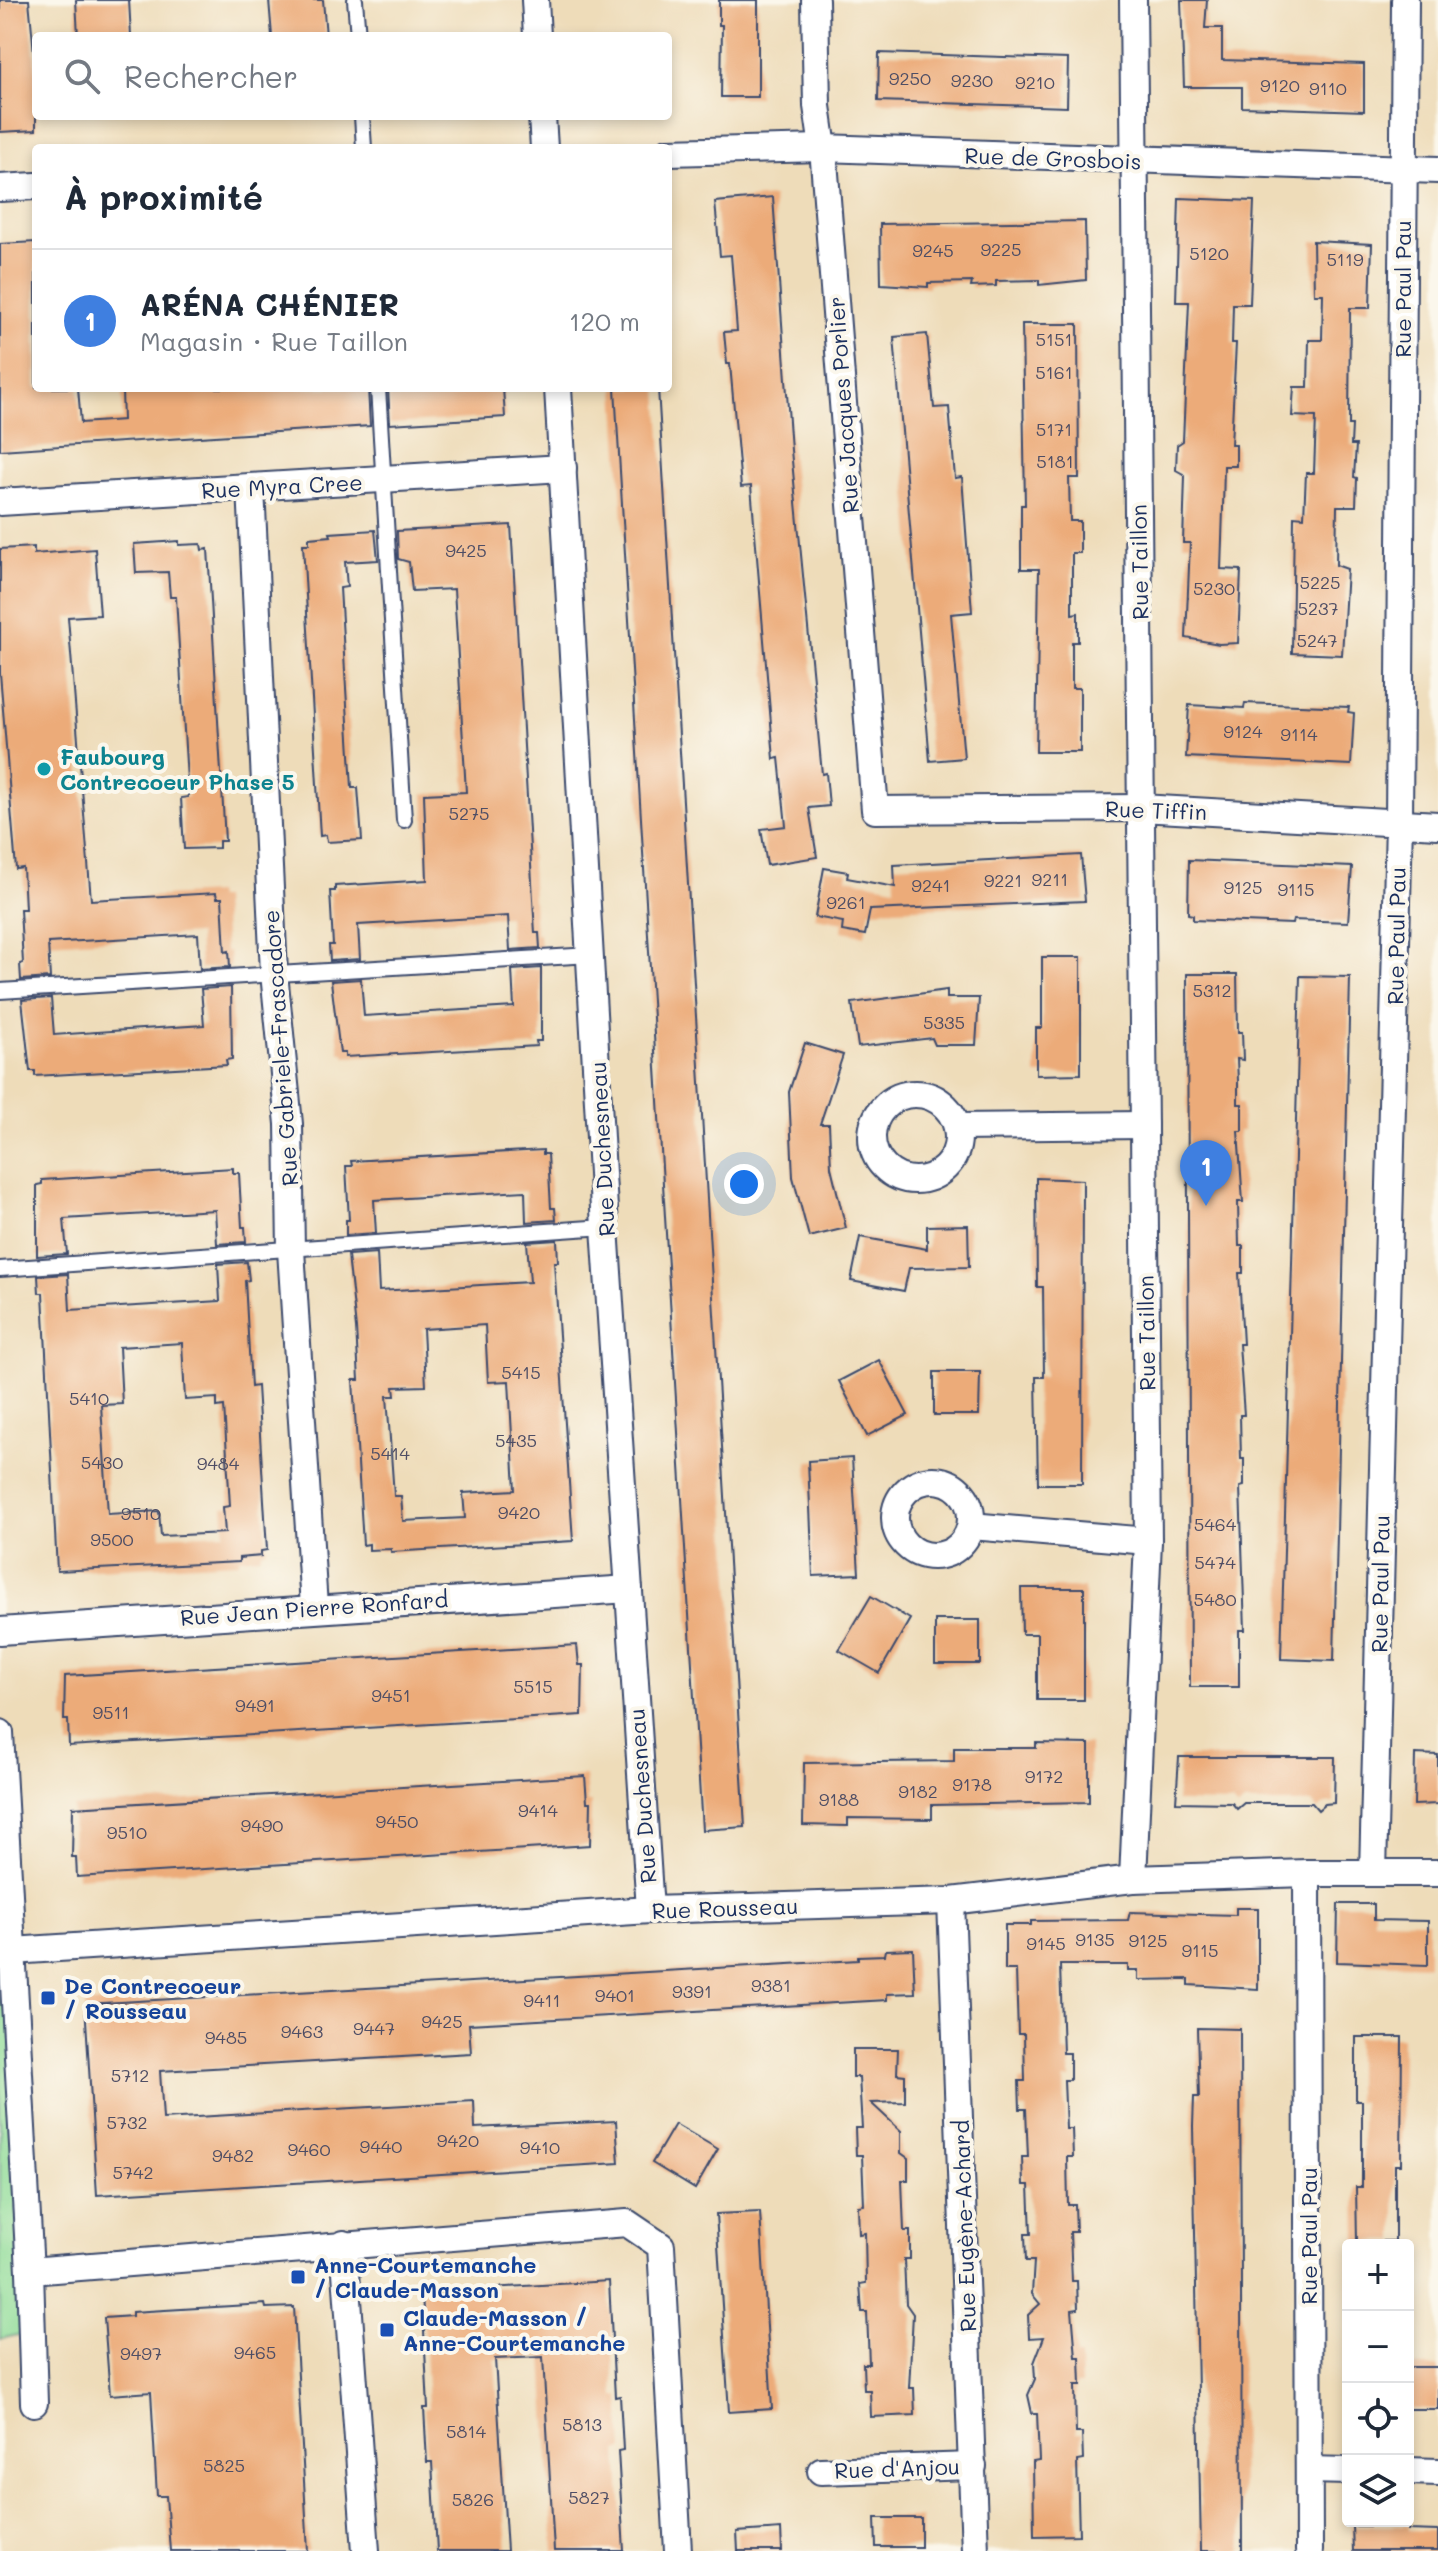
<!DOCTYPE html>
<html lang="fr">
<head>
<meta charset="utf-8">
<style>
	:root { --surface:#fff; --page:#f2f2f3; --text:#1f2937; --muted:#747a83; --line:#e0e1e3; --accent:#111827 }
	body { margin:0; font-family:Mali,sans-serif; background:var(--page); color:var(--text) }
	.controls { position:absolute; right:24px; bottom:24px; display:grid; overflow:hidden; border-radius:8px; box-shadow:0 4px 12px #0003 }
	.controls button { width:72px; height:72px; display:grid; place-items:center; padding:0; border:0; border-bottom:2px solid var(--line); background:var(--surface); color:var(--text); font:40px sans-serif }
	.you { position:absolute; left:744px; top:1184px; width:28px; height:28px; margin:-20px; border:6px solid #fff; border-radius:50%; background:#1a73e8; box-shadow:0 0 0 12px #1a73e833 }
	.badge { display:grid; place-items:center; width:52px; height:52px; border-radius:50%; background:var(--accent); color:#fff; font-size:26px; font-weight:700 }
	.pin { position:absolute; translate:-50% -66px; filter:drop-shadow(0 2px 4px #0008) }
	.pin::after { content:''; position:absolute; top:42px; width:28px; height:24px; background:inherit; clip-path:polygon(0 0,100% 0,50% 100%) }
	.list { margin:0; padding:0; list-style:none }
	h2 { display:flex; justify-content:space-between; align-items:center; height:104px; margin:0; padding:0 32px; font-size:34px }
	h2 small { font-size:26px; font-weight:400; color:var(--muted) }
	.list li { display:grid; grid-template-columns:52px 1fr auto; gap:24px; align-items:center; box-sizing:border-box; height:144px; padding:0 32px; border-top:2px solid var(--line) }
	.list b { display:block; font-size:30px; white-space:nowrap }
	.list p { margin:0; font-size:26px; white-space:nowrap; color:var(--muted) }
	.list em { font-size:26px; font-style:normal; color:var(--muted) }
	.icon { flex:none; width:44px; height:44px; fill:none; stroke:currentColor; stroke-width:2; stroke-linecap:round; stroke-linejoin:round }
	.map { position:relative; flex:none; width:1438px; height:2551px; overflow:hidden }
	.search { position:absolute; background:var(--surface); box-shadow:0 4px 12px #0003; left:32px; top:32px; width:640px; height:88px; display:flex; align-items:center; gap:20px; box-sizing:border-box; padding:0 28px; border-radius:8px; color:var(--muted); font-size:30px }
	.panel { position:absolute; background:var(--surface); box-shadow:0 4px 12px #0003; left:32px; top:144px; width:640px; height:248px; border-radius:8px }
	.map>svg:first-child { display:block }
</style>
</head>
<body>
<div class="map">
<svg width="1438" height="2551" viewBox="0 0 1438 2551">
	<rect width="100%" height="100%" fill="#fbf7ec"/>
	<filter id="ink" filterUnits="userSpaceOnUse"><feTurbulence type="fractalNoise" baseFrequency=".0125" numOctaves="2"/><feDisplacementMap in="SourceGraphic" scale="16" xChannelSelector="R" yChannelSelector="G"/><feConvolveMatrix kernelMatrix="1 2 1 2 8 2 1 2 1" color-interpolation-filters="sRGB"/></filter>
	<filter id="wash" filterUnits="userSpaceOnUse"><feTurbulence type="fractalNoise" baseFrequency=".006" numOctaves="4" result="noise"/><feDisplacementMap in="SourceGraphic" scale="32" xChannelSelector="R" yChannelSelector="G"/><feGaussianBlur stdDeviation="1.8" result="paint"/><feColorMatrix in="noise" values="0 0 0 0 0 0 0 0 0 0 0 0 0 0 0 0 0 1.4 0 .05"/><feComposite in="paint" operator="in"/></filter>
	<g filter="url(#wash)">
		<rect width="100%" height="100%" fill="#eedcb9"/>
		<polygon fill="#91dd9a" stroke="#56867c" stroke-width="2" points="0,1735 22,2334 0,2339"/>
		<g id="blocks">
			<g fill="#ecab79" fill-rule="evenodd">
				<polygon points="0,0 29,0 36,74 36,130 0,132"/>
				<polygon points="76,0 129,0 131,36 78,36"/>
				<polygon points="269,0 323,0 326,36 272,36"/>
				<polygon points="719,0 758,0 758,97 721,97 722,25 719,25"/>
				<polygon points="1181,0 1207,0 1205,28 1222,28 1222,60 1364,64 1364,111 1242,107 1242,87 1184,87"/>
				<polygon points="879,53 1068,59 1067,107 878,101"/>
				<polygon points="773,197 791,450 822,774 826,773 829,806 809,808 817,857 767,865 761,829 786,826 779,758 774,759 751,486 741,487 730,364 727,364 724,332 737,331 731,255 720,256 715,202"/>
				<polygon points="1179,198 1254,201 1250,304 1233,304 1232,343 1236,343 1231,445 1236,445 1236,466 1224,466 1223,509 1221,569 1241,570 1238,643 1219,644 1186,638 1190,543 1183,543 1185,475 1176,470 1177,445 1183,441 1189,302 1176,302"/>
				<polygon points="1085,221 1086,280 1039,285 1039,280 996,281 996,286 971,287 972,282 928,283 928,287 881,284 880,224"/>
				<polygon points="1313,241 1372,244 1370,308 1350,308 1349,425 1352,425 1351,445 1356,445 1354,477 1357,478 1356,506 1337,506 1336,565 1347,569 1342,655 1292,653 1294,516 1304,517 1306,473 1314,473 1316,417 1292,416 1294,387 1308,387 1309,340 1322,340 1323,294 1314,294"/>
				<polygon points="36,242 36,388 78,388 81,423 123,420 122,391 125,388 368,388 370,426 0,450 0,244"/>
				<polygon points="1022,324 1078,324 1079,478 1069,478 1070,521 1080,521 1080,553 1072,553 1072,614 1078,613 1078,642 1072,642 1072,688 1080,688 1080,752 1036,752 1039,569 1021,569 1021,505 1025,505"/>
				<polygon points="927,334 934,408 949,407 955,478 962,477 972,612 951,614 964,758 930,761 894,337"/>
				<polygon points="388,388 503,388 505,417 390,424"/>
				<polygon points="615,388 658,388 745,1827 702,1830"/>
				<polygon points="511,525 535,933 539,933 540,948 510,950 508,916 358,925 360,959 330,961 329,945 333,945 330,891 335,891 335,886 427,880 424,794 466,792 454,589 412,591 409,562 398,559 397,531"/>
				<polygon points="375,530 378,560 345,562 347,587 340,588 352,788 358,788 362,840 327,842 326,835 320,836 303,544 309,544 309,538 331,536 330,533"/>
				<polygon points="179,541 179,545 201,544 202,550 208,549 225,841 219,841 219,848 184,849 181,798 188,797 176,597 170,597 168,572 136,573 134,544"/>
				<polygon points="34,547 34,554 95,549 100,615 68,617 91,900 216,893 217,898 222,898 225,952 229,951 230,967 200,969 198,934 48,943 50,978 21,980 20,964 23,963 20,909 25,909 23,868 16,869 0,673 0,549"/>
				<polygon points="1245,703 1349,707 1348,712 1354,713 1351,765 1186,757 1189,705 1244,708"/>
				<polygon points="1081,855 1085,901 870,910 865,935 842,931 843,922 815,917 824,868 848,872 847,878 895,887 894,865"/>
				<polygon points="1189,860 1352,867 1348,922 1293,920 1292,924 1193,920 1193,915 1188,914"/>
				<polygon points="1042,957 1081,957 1081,1074 1036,1075 1036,1028 1042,1028"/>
				<polygon points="541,968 541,1041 536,1041 537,1046 345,1057 345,1053 340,1053 331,981 361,979 364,1016 514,1007 512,970"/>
				<polygon points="1187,974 1237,974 1238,1032 1242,1032 1243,1060 1237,1059 1238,1081 1238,1104 1242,1104 1242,1131 1238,1131 1243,1202 1238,1202 1239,1246 1243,1246 1243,1273 1239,1273 1243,1344 1239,1344 1244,1415 1240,1415 1241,1459 1244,1459 1244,1486 1240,1487 1245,1630 1239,1630 1239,1687 1190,1687"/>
				<polygon points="1300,976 1350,977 1334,1661 1281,1659"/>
				<polygon points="231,987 232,1059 226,1060 227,1065 35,1076 35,1071 30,1071 22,1000 51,998 54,1035 111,1031 204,1025 201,989"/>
				<polygon points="947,990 947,998 979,998 976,1045 935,1045 932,1038 858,1047 852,1003"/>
				<polygon points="805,1043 843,1055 820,1124 829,1124 831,1167 846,1228 809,1237 793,1177 789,1092"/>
				<polygon points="543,1150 543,1154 548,1154 551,1208 555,1208 556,1220 526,1222 525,1191 374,1200 376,1233 346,1235 346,1220 349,1220 346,1166 352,1166 351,1161"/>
				<polygon points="233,1168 233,1173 239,1173 242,1227 245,1227 246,1242 217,1244 215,1210 64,1219 67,1254 37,1256 37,1185 42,1184 42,1180"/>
				<polygon points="1036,1178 1083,1180 1082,1484 1038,1484 1036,1377 1044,1377 1043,1287 1037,1287"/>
				<polygon points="968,1225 969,1267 909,1268 904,1291 851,1281 860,1237 927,1249 927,1226"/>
				<path d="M557,1240l1,22h-4l19,279 -182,11v-3l-22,1v-6l-6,1 -10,-165h6l-3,-52 -8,-73 29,-2 2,38 151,-9 -3,-40zM485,1325l3,57 21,-1 6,109 -52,3 2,25 -62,3 -2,-25h-7l-7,-100h8l-1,-9 32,-1 -3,-57z"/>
				<path d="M247,1262l2,18 -4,1 6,106 6,-1 10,164 -6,1v5l-22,2v4l-182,9 -14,-278h-4l-1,-17 30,-2 2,36 150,-9 -2,-37zM182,1343l3,57 32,-2v9l7,-1 6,100 -7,1 2,26 -64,3 -2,-25 -51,3 -7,-109 21,-1 -3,-57z"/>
				<polygon points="879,1360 908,1415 867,1436 839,1381"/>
				<polygon points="934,1372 980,1372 979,1415 934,1415"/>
				<polygon points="852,1458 859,1574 813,1576 808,1461"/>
				<polygon points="1021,1588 1084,1588 1084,1700 1037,1700 1037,1634 1022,1634"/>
				<polygon points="871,1596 910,1619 879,1673 839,1650"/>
				<rect x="935" y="1620" width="45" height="44"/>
				<polygon points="577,1645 579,1665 583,1665 582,1715 69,1746 68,1720 64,1720 65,1676"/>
				<polygon points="1036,1743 1089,1744 1089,1802 932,1805 932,1819 848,1818 848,1826 803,1825 804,1763 954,1761 954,1748 1036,1748"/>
				<polygon points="1415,1754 1438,1755 1438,1804 1414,1805"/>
				<polygon points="1179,1757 1335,1757 1334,1803 1325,1804 1318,1810 1312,1803 1244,1803 1237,1809 1232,1803 1176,1802"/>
				<polygon points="585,1776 587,1802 591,1802 590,1845 77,1877 76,1857 72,1857 73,1807"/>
				<polygon points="1338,1904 1374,1904 1374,1920 1428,1921 1428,1965 1337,1962"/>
				<polygon points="1236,1908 1258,1908 1258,1989 1189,1985 1189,1979 1138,1980 1138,1970 1128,1970 1128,1965 1060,1965 1063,2053 1070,2053 1070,2080 1064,2080 1066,2129 1072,2129 1073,2157 1067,2157 1068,2205 1075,2205 1076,2232 1070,2232 1072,2281 1077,2281 1078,2309 1072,2310 1076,2357 1080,2357 1081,2385 1075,2385 1076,2433 1082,2433 1083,2460 1077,2461 1079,2535 1034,2536 1033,2462 1039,2461 1037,2413 1032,2413 1028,2395 1035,2379 1034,2363 1044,2337 1029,2338 1028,2315 1040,2304 1032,2294 1034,2261 1026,2261 1025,2234 1031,2234 1029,2185 1023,2185 1022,2157 1028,2157 1026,2109 1020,2109 1019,2081 1025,2081 1024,2034 1018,2034 1016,1970 1005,1970 1005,1925 1031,1925 1031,1921 1128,1920 1130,1912 1236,1915"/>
				<polygon points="913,1949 915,1993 887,1994 887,2000 469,2024 471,2053 160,2071 163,2119 474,2101 475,2128 616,2121 619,2163 97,2195 85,2004 858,1960 858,1956 885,1955 886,1950"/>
				<polygon points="1197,2028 1240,2029 1242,2551 1201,2551 1193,2126 1194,2097 1199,2097"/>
				<polygon points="1356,2037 1402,2037 1401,2165 1395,2165 1395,2241 1357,2241 1356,2187 1362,2187 1362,2101 1356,2101"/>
				<polygon points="853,2049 898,2049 897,2074 905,2075 905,2102 871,2103 901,2131 901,2153 908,2158 908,2180 902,2180 904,2231 910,2231 910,2259 904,2259 906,2304 913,2314 909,2388 914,2388 915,2415 871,2417 870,2390 864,2390 863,2364 869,2364 867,2312 862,2312 860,2284 866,2283 865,2233 859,2234 858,2206 864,2205 862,2155 856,2155 855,2128 862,2128 859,2077 853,2077"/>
				<polygon points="675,2124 718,2149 695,2189 652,2163"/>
				<polygon points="760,2212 772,2409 729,2412 716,2214"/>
				<polygon points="609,2281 615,2397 620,2396 623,2450 618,2451 624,2551 554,2551 543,2357 495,2359 507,2551 437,2551 432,2462 427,2462 424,2408 428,2408 422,2292"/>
				<polygon points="265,2304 266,2308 294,2307 308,2551 170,2551 166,2496 157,2496 151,2392 110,2395 104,2318 132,2316 132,2312"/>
				<rect x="1408" y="2367" width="30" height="42"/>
				<polygon points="875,2518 921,2518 921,2547 876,2547"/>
				<polygon points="1352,2526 1408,2526 1408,2530 1438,2531 1438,2551 1353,2551"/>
				<polygon points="781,2529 782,2551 738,2551 737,2532"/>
			</g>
		</g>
	</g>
	<g filter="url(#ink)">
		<use href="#blocks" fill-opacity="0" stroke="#3b496c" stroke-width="2"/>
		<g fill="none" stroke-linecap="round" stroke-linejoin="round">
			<defs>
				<g id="lane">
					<polyline points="355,0 358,36"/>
					<polyline points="362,116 364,148"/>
					<polyline points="378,388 404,820"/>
					<polyline points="0,991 591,955"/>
					<polyline points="0,1269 605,1227"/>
				</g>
				<g id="street">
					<polyline points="535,0 537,36"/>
					<polyline points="815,0 817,106 823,148 875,810 1141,808 1438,825"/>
					<polyline points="1133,0 1148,1541 1133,1879"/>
					<polyline points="542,116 544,148"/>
					<polyline points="668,152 823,148 1438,170"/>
					<polyline points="0,188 36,186"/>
					<polyline points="558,388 605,1227 650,1910"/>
					<polyline points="251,487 274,973 289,1124 291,1250 314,1607"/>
					<polyline points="0,502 563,468"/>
					<circle cx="915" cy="1137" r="43"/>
					<polyline points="957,1127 1144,1125"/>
					<circle cx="933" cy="1518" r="38"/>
					<polyline points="971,1526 1148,1541"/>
					<polyline points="0,1631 629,1589"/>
					<polyline points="0,1733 30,2271 34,2403"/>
					<polyline points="1307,1873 1309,2551"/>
					<polyline points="1373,1873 1399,822 1405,0"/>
					<polyline points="951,1901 975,2551"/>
					<polyline points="12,1951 650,1910 951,1901 1133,1879 1307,1873 1438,1873"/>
					<polyline points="344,2244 366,2551"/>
					<polyline points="30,2271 627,2223 661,2246 678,2551"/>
					<polyline points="1309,2470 1348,2471"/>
					<polyline points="821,2471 973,2466"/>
					<polyline points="1408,2471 1438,2472"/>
				</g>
			</defs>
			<use href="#lane" stroke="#3b496c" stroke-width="18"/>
			<use href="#street" stroke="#3b496c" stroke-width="30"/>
			<use href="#lane" stroke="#fff" stroke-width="14"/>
			<use href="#street" stroke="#fff" stroke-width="26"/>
		</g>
	</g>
	<circle fill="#0f9aa8" stroke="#fbf7ec" stroke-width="3" cx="44" cy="769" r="8"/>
	<g fill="#1a4fb4" stroke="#fbf7ec" stroke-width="3">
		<rect x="40" y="1990" width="16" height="16" rx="4"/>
		<rect x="290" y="2269" width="16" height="16" rx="4"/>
		<rect x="379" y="2322" width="16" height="16" rx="4"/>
	</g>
	<g text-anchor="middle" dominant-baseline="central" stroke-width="8" stroke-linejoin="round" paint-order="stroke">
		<g font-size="18" fill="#4f4e65">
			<text x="910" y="78">9250</text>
			<text x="972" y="80">9230</text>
			<text x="1035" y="82">9210</text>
			<text x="1280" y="85">9120</text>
			<text x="1328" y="88">9110</text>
			<text x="1001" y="249">9225</text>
			<text x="933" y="250">9245</text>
			<text x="1209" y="253">5120</text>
			<text x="1345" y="259">5119</text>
			<text x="1054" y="339">5151</text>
			<text x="1054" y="372">5161</text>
			<text x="1054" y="429">5171</text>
			<text x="1055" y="461">5181</text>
			<text x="466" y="550">9425</text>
			<text x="1320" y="582">5225</text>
			<text x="1214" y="588">5230</text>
			<text x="1318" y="608">5237</text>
			<text x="1317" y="640">5247</text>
			<text x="1243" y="731">9124</text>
			<text x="1299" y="734">9114</text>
			<text x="469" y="813">5275</text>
			<text x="1050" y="879">9211</text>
			<text x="1003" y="880">9221</text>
			<text x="931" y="885">9241</text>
			<text x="1243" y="887">9125</text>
			<text x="1296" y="889">9115</text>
			<text x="846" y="902">9261</text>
			<text x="1212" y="990">5312</text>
			<text x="944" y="1022">5335</text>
			<text x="521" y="1372">5415</text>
			<text x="89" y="1398">5410</text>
			<text x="516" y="1440">5435</text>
			<text x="390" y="1453">5414</text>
			<text x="102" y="1462">5430</text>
			<text x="218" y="1463">9484</text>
			<text x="519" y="1512">9420</text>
			<text x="141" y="1513">9510</text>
			<text x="1215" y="1524">5464</text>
			<text x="112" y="1539">9500</text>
			<text x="1215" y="1562">5474</text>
			<text x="1215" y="1599">5480</text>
			<text x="533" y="1686">5515</text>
			<text x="391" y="1695">9451</text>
			<text x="255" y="1705">9491</text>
			<text x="111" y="1712">9511</text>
			<text x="1044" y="1776">9172</text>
			<text x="972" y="1784">9178</text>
			<text x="918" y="1791">9182</text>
			<text x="839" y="1799">9188</text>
			<text x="538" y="1810">9414</text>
			<text x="397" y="1821">9450</text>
			<text x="262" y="1825">9490</text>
			<text x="127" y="1832">9510</text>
			<text x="1095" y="1939">9135</text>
			<text x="1148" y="1940">9125</text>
			<text x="1046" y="1943">9145</text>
			<text x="1200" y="1950">9115</text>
			<text x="771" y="1985">9381</text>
			<text x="692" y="1991">9391</text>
			<text x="615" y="1995">9401</text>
			<text x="542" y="2000">9411</text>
			<text x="442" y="2021">9425</text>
			<text x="374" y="2028">9447</text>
			<text x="302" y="2031">9463</text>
			<text x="226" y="2037">9485</text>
			<text x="130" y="2075">5712</text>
			<text x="127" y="2122">5732</text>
			<text x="458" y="2140">9420</text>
			<text x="381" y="2146">9440</text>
			<text x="540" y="2147">9410</text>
			<text x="309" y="2149">9460</text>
			<text x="233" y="2155">9482</text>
			<text x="133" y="2172">5742</text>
			<text x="255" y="2352">9465</text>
			<text x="141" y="2353">9497</text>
			<text x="582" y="2424">5813</text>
			<text x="466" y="2431">5814</text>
			<text x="224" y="2465">5825</text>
			<text x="589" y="2497">5827</text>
			<text x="473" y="2499">5826</text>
		</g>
		<g font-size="22" fill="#1b2f5e" stroke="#fbf7ec">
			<text transform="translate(1053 158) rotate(2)">Rue de Grosbois</text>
			<text transform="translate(1402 289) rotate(-90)">Rue Paul Pau</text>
			<text transform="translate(843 405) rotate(-94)">Rue Jacques Porlier</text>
			<text transform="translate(282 486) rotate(-3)">Rue Myra Cree</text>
			<text transform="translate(1139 562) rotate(-91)">Rue Taillon</text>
			<text transform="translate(1156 810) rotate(2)">Rue Tiffin</text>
			<text transform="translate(1396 936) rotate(-89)">Rue Paul Pau</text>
			<text transform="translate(280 1048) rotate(-94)">Rue Gabriele-Frascadore</text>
			<text transform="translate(602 1149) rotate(-93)">Rue Duchesneau</text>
			<text transform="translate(1146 1333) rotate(-91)">Rue Taillon</text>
			<text transform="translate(1380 1584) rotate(-89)">Rue Paul Pau</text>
			<text transform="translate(314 1608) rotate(-4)">Rue Jean Pierre Ronfard</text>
			<text transform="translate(642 1796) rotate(-94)">Rue Duchesneau</text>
			<text transform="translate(725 1908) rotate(-2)">Rue Rousseau</text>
			<text transform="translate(964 2226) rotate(-92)">Rue Eugène-Achard</text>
			<text transform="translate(1308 2236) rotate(-90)">Rue Paul Pau</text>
			<text transform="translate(897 2468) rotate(-2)">Rue d'Anjou</text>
		</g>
		<g font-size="22" font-weight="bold" fill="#0d838f" stroke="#fbf7ec" text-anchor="start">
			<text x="60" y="756">Faubourg<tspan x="60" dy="25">Contrecoeur Phase 5</tspan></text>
		</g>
		<g font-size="22" font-weight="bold" fill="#164399" stroke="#fbf7ec" text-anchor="start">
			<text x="64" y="1985">De Contrecoeur<tspan x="64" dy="25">/ Rousseau</tspan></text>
			<text x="314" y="2264">Anne-Courtemanche<tspan x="314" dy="25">/ Claude-Masson</tspan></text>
			<text x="403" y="2317">Claude-Masson /<tspan x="403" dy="25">Anne-Courtemanche</tspan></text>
		</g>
	</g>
</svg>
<div class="controls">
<button>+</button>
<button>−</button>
<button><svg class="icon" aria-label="locate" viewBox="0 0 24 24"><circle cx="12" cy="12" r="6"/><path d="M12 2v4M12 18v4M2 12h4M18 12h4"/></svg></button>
<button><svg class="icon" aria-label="layers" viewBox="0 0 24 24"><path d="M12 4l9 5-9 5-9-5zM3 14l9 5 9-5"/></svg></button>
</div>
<div class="you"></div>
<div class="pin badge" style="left:1206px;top:1206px;background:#3f7fe0">1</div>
<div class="search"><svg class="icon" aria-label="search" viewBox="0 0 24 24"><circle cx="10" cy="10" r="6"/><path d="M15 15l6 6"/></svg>Rechercher</div>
<section class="panel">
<h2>À proximité<small></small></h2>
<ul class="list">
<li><span class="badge" style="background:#3f7fe0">1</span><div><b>ARÉNA CHÉNIER</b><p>Magasin · Rue Taillon</p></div><em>120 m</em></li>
</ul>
</section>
</div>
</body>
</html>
